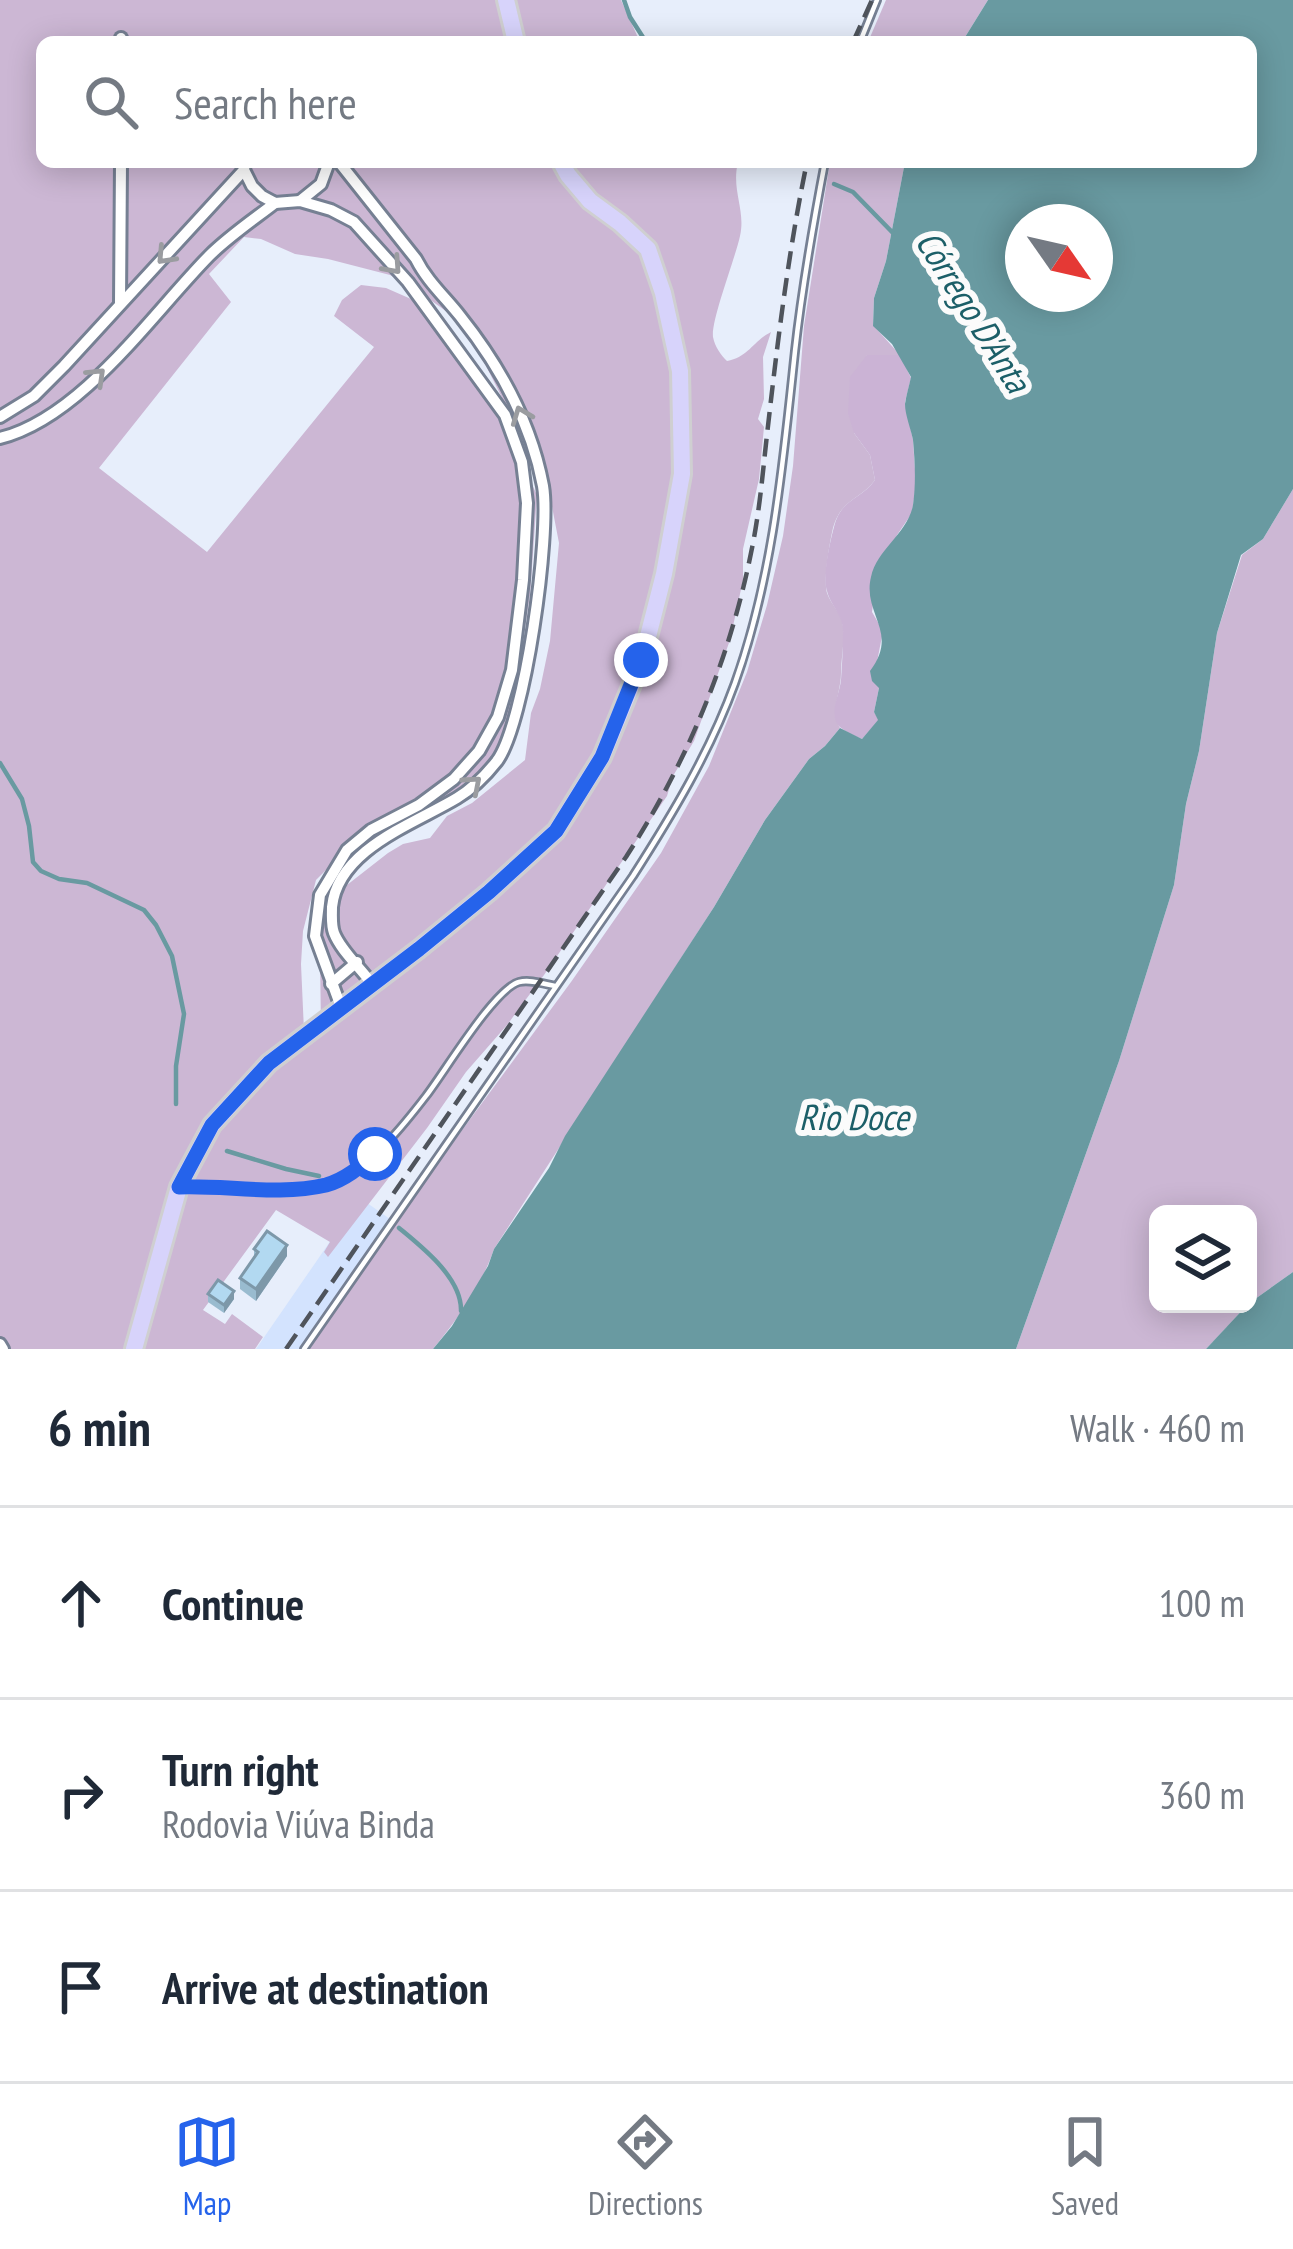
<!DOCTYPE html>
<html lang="en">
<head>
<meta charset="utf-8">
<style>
	:root { --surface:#fff; --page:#f6f6f7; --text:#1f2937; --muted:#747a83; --line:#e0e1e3; --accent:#2563eb }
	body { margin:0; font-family:"PT Sans Narrow",sans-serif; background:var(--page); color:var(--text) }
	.controls { position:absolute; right:36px; bottom:36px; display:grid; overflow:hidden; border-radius:18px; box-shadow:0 6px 30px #0003 }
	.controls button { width:108px; height:108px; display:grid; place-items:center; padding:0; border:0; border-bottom:3px solid var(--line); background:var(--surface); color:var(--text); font:60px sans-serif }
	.compass { position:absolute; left:1005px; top:204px; width:108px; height:108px; border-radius:50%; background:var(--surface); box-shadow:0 6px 30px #0003; rotate:124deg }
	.stop { position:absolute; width:36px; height:36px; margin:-27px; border:9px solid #2563eb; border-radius:50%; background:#fff }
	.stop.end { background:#2563eb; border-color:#fff; box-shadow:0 3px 12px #0008 }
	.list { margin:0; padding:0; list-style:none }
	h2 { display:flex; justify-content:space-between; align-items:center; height:156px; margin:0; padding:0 48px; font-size:51px }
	h2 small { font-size:39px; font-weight:400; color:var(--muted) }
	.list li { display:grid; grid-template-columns:78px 1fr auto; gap:36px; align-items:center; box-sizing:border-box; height:192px; padding:0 48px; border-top:3px solid var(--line) }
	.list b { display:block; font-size:45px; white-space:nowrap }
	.list p { margin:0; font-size:39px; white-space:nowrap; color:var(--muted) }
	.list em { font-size:39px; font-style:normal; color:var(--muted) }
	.icon { flex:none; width:66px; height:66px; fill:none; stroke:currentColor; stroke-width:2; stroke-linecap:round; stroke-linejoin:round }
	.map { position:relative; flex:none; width:1293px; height:1349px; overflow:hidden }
	.search { position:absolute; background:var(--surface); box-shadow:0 6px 30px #0003; left:36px; right:36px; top:36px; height:132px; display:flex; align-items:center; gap:30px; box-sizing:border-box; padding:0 42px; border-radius:18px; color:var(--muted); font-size:45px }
	.sheet { height:732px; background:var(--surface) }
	nav { display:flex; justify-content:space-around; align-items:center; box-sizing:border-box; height:168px; border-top:3px solid var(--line); background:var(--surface); font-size:33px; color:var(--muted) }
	nav a { display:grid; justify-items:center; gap:6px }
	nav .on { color:var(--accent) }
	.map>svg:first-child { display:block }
</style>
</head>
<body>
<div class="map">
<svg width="1293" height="1349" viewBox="0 0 1293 1349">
	<rect width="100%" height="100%" fill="#e7eefb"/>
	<polygon fill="#d3e3fe" points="360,1198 397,1224 313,1349 256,1349"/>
	<g fill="#ccb7d4" fill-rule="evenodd">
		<path d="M0,0h621l19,42h-598v120h696c-7,29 8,47 2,74 -5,23 -29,84 -27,101 2,10 8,18 14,24 22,-4 25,-19 44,-29l-8,25 1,42 -6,20 6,8 -5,52 -16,70v31l-13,60 -36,101 -21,35 -6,20 -123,179 -37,50 -41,47 -39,56 -99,129 -4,-5 6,-10 -54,-32 -73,100 22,14 7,-10 31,23 -8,12h-255zM244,237l17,2 34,15 33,5 62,16 18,9 49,35 19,27 73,145 10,52 -9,98 -10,48 -9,24 -6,47 -53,43 -25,13 -17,22 -27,6 -15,9 -50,39 -14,27 -4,37 1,70 -17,5 -3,-67 2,-33 13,-51 37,-37 30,-25 61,-17 26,-17 23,-26 17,-36 20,-127 7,-100 -32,-66 -73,-114 -21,-16 -25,-11 -25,-3 -19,15 -8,16 40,31 -167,205 -108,-84 132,-166 -22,-28z"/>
		<polygon points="886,0 988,0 962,42 868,42"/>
		<path d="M830,162h75l-19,99 -12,37 -1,27 27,30h-33l-13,78 16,22 5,25c-15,20 -34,19 -42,48 -3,13 -10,52 -6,65 4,12 15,20 16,33 2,15 -2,32 -2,47 0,19 -11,38 -1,55l-15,18 -16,13 -44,61 -51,87 -220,342c-12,36 -37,71 -61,100h-132l270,-367 90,-129 48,-87 38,-94 20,-67 16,-69 10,-70 11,-140z"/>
		<polygon points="1293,489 1293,1272 1248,1304 1248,1214 1158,1214 1158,1304 1248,1304 1210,1345 1206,1349 1016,1349 1119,1061 1174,885 1186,804 1199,751 1217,633 1242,555 1263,539"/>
	</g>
	<path fill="#cbb3d5" d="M867,355h33l11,23 -6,24 8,38 3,44 -4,29 -15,22 -24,70 -1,7 11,19 -6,31 2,26 -5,24 5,8 -17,19c-7,-3 -19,-8 -24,-14 -9,-13 2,-32 3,-45 1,-15 2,-31 2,-47 1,-18 -12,-26 -16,-42 -5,-15 3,-49 7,-64 7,-29 27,-27 41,-47l-5,-25 -16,-22 -6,-20 2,-36z"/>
	<g fill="#699aa1" fill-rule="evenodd">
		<path d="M988,0h305v489l-30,50 -22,16 -24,78 -18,118 -13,53 -12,81 -55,176 -103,288h-583l19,-23 36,-60 6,-17 55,-81 16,-32 149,-229 51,-87 44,-61 16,-13 15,-18 22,11 16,-19 -4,-8 5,-24 -7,-7 -2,-10c30,-39 -8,-57 1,-94 6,-28 37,-44 42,-72 3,-21 2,-43 0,-65 -2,-11 -8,-25 -8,-36 1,-8 4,-18 6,-27l-19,-33 -19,-18 1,-28 12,-37 19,-99h346v-120h-289zM1023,222h72v72h-72z"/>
		<polygon points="1293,1272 1293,1349 1206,1349 1248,1304"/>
	</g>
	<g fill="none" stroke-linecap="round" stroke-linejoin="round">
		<g stroke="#699aa1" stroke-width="4.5">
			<polyline points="624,0 630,17 646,42"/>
			<polyline points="834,184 853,192 893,233"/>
			<polyline points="0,763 22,799 29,826 33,862 41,871 59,879 87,883 144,910 156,925 172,956 184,1014 176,1066 176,1104"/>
			<polyline points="227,1151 286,1169 319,1176"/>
			<path d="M399,1228c23,19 63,50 62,83"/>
		</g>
		<defs>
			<g id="lane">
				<polyline points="860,42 877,0"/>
				<path d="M184,1186c43,-1 119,11 156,-7 35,-18 63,-53 86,-83 18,-23 68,-107 93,-114 11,-3 25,2 36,4"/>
				<path d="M304,1349l329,-473c39,-61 77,-124 102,-193 38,-106 48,-220 60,-332 7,-63 18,-126 30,-189"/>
			</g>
			<g id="street">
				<polyline points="121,42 121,38"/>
				<polyline points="245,162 244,170 252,186 262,196 275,203 300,201 331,210 354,222 408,282 505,415 522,462 527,503 523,580 512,670 498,717 479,751 454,779 419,805 371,830 347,850 320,895 315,936 341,1007"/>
				<path d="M339,162l77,97c11,22 29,38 44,57 40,50 71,106 83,170 8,48 -18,237 -46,275 -11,14 -25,28 -40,37 -43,26 -119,51 -125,109 0,9 -1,18 2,26 7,18 26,34 38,51"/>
				<polyline points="300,201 321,184 329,162"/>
				<polyline points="120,303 121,162"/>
				<polyline points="0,417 34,396 64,366 244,170"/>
				<path d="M0,438c81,-20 152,-124 209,-182 20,-20 44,-36 66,-53"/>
				<polyline points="331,984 357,962"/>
				<polyline points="0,1344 3,1349"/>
			</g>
			<g id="primary">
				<polyline points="506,0 516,42"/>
				<polyline points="134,1349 179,1187 212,1125 269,1063 419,949 489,892 556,831 602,757 642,660 664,574 682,474 680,371 663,293 648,249 620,223 590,201 568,175 561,162"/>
			</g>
		</defs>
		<use href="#lane" stroke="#768093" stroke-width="10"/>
		<use href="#street" stroke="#768093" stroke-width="16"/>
		<use href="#primary" stroke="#cfcfd1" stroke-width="22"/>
		<use href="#lane" stroke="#fff" stroke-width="4.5"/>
		<use href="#street" stroke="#fff" stroke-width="10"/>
		<use href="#primary" stroke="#d7d3fb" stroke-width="16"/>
		<g stroke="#4f545c" stroke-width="4.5" stroke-dasharray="18 9" stroke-linecap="butt">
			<polyline points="853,42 872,0"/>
			<path d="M286,1349l340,-492c60,-93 103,-195 125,-304 9,-42 12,-85 17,-127 10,-88 21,-178 39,-264"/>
		</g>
	</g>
	<g fill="#99bbcf">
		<polygon points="254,1249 287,1256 256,1301 240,1289 240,1278 254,1258"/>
		<polygon points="208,1294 234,1299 224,1313 208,1302"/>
	</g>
	<g fill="#7d98a9">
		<polygon points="287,1245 287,1256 256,1301 256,1289"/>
		<polygon points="234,1291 234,1299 224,1313 224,1305"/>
	</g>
	<g fill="#b2d9f1" stroke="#7d98a9" stroke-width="3">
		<polygon points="267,1231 287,1245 256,1289 240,1278 258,1252 254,1249"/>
		<polygon points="218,1280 234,1291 224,1305 208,1294"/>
	</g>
	<defs><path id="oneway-chevron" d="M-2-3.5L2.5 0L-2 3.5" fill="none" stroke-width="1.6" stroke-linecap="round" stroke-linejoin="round" transform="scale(3)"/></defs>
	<g stroke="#9a9ca0">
		<use href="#oneway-chevron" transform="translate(165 256) rotate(133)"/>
		<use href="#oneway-chevron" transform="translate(393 266) rotate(48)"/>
		<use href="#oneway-chevron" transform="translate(97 376) rotate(-44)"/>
		<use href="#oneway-chevron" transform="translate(521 415) rotate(-111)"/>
		<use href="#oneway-chevron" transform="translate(473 784) rotate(-41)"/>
	</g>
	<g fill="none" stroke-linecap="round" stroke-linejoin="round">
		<path stroke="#2563eb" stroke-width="15" d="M375,1154c-14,12 -30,26 -49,31 -47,11 -100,0 -147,2l33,-62 57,-62 150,-114 70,-57 67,-61 46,-74 39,-97"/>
	</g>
	<g text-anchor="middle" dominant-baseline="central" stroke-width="12" stroke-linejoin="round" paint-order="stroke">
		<g font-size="36" font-style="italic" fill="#1c5f68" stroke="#fbfbfb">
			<text transform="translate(974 311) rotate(58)">Córrego D'Anta</text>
			<text x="854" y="1116">Rio Doce</text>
		</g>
	</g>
</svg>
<div class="controls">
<button><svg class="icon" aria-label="layers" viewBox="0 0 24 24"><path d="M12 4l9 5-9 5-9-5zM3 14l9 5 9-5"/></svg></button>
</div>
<svg class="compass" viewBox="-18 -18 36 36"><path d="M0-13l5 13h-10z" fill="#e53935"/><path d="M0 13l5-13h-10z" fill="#747a83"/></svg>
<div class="stop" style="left:375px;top:1154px"></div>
<div class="stop end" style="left:641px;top:660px"></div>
<div class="search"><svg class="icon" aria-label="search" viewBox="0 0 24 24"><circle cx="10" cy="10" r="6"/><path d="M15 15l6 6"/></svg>Search here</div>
</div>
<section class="sheet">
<h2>6 min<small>Walk · 460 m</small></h2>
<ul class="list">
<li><svg class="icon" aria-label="ahead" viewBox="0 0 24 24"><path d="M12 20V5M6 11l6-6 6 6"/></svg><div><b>Continue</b></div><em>100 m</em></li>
<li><svg class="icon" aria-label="right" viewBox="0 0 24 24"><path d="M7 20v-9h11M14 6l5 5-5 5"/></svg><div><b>Turn right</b><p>Rodovia Viúva Binda</p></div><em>360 m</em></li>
<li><svg class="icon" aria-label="arrive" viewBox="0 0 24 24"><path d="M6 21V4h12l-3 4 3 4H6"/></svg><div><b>Arrive at destination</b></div></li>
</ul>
</section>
<nav>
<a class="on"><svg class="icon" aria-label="map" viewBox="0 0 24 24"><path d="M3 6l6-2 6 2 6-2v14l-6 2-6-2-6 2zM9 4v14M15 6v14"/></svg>Map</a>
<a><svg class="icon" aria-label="directions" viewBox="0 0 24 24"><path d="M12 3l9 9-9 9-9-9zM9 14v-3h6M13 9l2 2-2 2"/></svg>Directions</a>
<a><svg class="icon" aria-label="saved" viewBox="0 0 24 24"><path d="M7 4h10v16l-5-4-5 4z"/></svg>Saved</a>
</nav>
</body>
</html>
